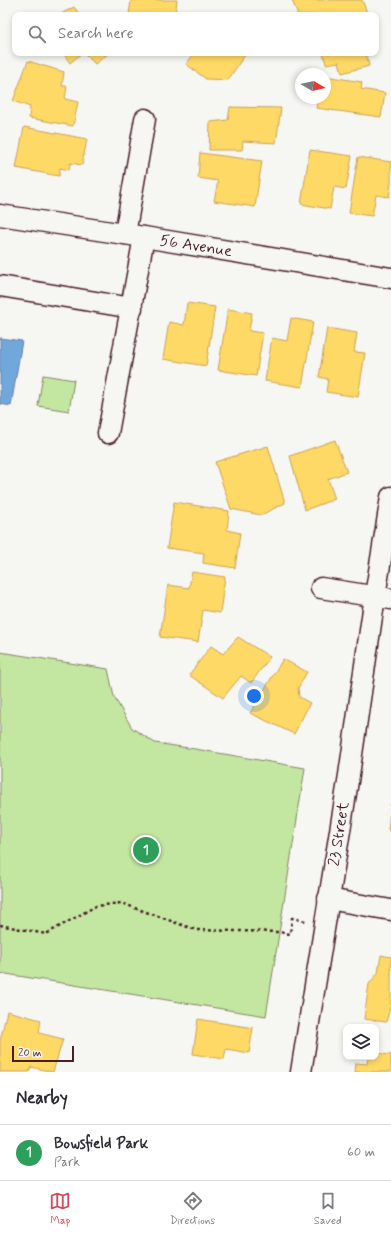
<!DOCTYPE html>
<html lang="en">
<head>
<meta charset="utf-8">
<style>
	:root { --surface:#fff; --page:#f2f2f3; --text:#2b2b33; --muted:#7c7c81; --line:#e1e1e2; --accent:#d1495b }
	body { margin:0; font-family:Mynerve,sans-serif; background:var(--page); color:var(--text) }
	.controls { position:absolute; right:12px; bottom:12px; display:grid; overflow:hidden; border-radius:8px; box-shadow:0 2px 6px #0003 }
	.controls button { width:36px; height:36px; display:grid; place-items:center; padding:0; border:0; border-bottom:1px solid var(--line); background:var(--surface); color:var(--text); font:20px sans-serif }
	.compass { position:absolute; left:295px; top:68px; width:36px; height:36px; border-radius:50%; background:var(--surface); box-shadow:0 2px 6px #0003; rotate:99deg }
	.scale { position:absolute; left:12px; bottom:10px; width:62px; box-sizing:border-box; padding-left:4px; border:2px solid #4a1f2b; border-top:0; font-size:11px; line-height:14px; white-space:nowrap; color:#4a1f2b; -webkit-text-stroke:3px #f6f6f2; paint-order:stroke }
	.you { position:absolute; left:254px; top:696px; width:14px; height:14px; margin:-10px; border:3px solid #fff; border-radius:50%; background:#1a73e8; box-shadow:0 0 0 6px #1a73e833 }
	.badge { display:grid; place-items:center; width:26px; height:26px; border-radius:50%; background:var(--accent); color:#fff; font-size:13px; font-weight:700 }
	.pin { position:absolute; translate:-50% -50%; border:2px solid #fff; box-shadow:0 1px 4px #0006 }
	.list { margin:0; padding:0; list-style:none }
	h2 { display:flex; justify-content:space-between; align-items:center; height:52px; margin:0; padding:0 16px; font-size:17px }
	h2 small { font-size:13px; font-weight:400; color:var(--muted) }
	.list li { display:grid; grid-template-columns:26px 1fr auto; gap:12px; align-items:center; box-sizing:border-box; height:56px; padding:0 16px; border-top:1px solid var(--line) }
	.list b { display:block; font-size:15px; white-space:nowrap }
	.list p { margin:0; font-size:13px; white-space:nowrap; color:var(--muted) }
	.list em { font-size:13px; font-style:normal; color:var(--muted) }
	.icon { flex:none; width:22px; height:22px; fill:none; stroke:currentColor; stroke-width:2; stroke-linecap:round; stroke-linejoin:round }
	.map { position:relative; flex:none; width:391px; height:1072px; overflow:hidden }
	.search { position:absolute; background:var(--surface); box-shadow:0 2px 6px #0003; left:12px; right:12px; top:12px; height:44px; display:flex; align-items:center; gap:10px; box-sizing:border-box; padding:0 14px; border-radius:8px; color:var(--muted); font-size:15px }
	.sheet { height:108px; background:var(--surface) }
	nav { display:flex; justify-content:space-around; align-items:center; box-sizing:border-box; height:56px; border-top:1px solid var(--line); background:var(--surface); font-size:11px; color:var(--muted) }
	nav a { display:grid; justify-items:center; gap:2px }
	nav .on { color:var(--accent) }
	.map>svg:first-child { display:block }
</style>
</head>
<body>
<div class="map">
<svg width="391" height="1072" viewBox="0 0 391 1072">
	<rect width="100%" height="100%" fill="#f6f6f2"/>
	<filter id="ink" filterUnits="userSpaceOnUse"><feTurbulence type="fractalNoise" baseFrequency=".025" numOctaves="2"/><feDisplacementMap in="SourceGraphic" scale="8" xChannelSelector="R" yChannelSelector="G"/><feConvolveMatrix kernelMatrix="1 2 1 2 8 2 1 2 1" color-interpolation-filters="sRGB"/></filter>
	<g filter="url(#ink)">
		<g fill="#c3e7a1" stroke="#868366">
			<polygon points="43,375 74,380 69,411 38,406"/>
			<polygon points="0,652 108,669 114,697 132,728 155,743 195,749 305,768 266,1016 0,973"/>
		</g>
		<g fill="#ffd966" stroke="#c9a154">
			<polygon points="131,0 177,0 175,15 129,15"/>
			<polygon points="292,0 362,0 368,15 298,15"/>
			<polygon points="74,7 80,15 59,15"/>
			<polygon points="63,53 82,53 70,63"/>
			<polygon points="84,53 109,53 95,64"/>
			<polygon points="195,53 246,53 228,80 206,79 186,64"/>
			<polygon points="323,53 368,53 366,53 369,66 342,73 339,62 326,64"/>
			<polygon points="28,61 64,72 62,86 67,86 65,99 78,102 73,126 29,118 30,107 13,101"/>
			<polygon points="325,76 362,82 361,89 385,93 381,117 316,108 318,98 325,98"/>
			<polygon points="230,107 281,108 276,143 243,141 242,150 209,150 210,122 228,120"/>
			<polygon points="24,127 87,139 82,165 70,163 69,170 60,168 59,176 16,168"/>
			<polygon points="310,150 352,156 346,189 334,187 330,209 301,204"/>
			<polygon points="200,153 262,161 255,207 214,201 218,181 198,178"/>
			<polygon points="358,157 391,162 391,183 389,197 376,195 372,216 349,213"/>
			<polygon points="187,303 215,307 206,366 163,359 169,322 184,325"/>
			<polygon points="228,309 252,313 249,331 263,333 256,376 218,370"/>
			<polygon points="291,318 313,322 302,387 265,381 272,338 287,341"/>
			<polygon points="327,328 357,333 354,352 365,353 358,397 326,392 328,379 319,377"/>
			<polygon points="335,440 347,472 328,479 335,499 305,510 290,456"/>
			<polygon points="268,446 285,503 261,515 231,509 215,462"/>
			<polygon points="174,502 229,511 227,530 240,533 235,568 203,563 204,553 167,548"/>
			<polygon points="192,572 225,577 220,613 203,610 198,642 160,637 168,585 189,588"/>
			<polygon points="238,637 270,657 251,683 241,676 223,698 189,675 211,646 223,654"/>
			<polygon points="283,659 307,672 298,688 299,697 310,703 294,734 250,713"/>
			<polygon points="391,803 391,831 388,830"/>
			<polygon points="381,955 391,957 391,1004 386,1022 364,1019 369,984 378,973"/>
			<polygon points="7,1011 41,1020 39,1033 63,1039 53,1072 31,1067 29,1072 0,1072 0,1041"/>
			<polygon points="198,1019 253,1028 249,1053 226,1049 224,1059 193,1054"/>
			<polygon points="376,1053 391,1055 391,1072 355,1072 356,1063 367,1064 368,1057 376,1057"/>
		</g>
		<polygon fill="#6fa8dc" stroke="#647fa7" points="0,338 22,341 11,406 0,404"/>
		<g fill="none" stroke-linecap="round" stroke-linejoin="round">
			<defs>
				<g id="minor">
					<polyline points="0,215 144,237 391,278"/>
					<polyline points="125,234 145,119"/>
					<polyline points="0,286 132,308"/>
					<polyline points="108,433 144,237"/>
					<polyline points="321,588 391,599"/>
					<polyline points="328,899 391,910"/>
					<polyline points="301,1072 349,775 375,596 391,497"/>
				</g>
			</defs>
			<use href="#minor" stroke="#4a1f2b" stroke-width="23"/>
			<polyline stroke="#4a1f2b" stroke-width="2.5" stroke-dasharray="3 3" stroke-linecap="butt" points="0,925 46,934 96,906 121,903 196,930 279,932 290,934 292,918 306,921"/>
			<use href="#minor" stroke="#f6f6f2" stroke-width="20"/>
		</g>
	</g>
	<g text-anchor="middle" dominant-baseline="central" stroke-width="4" stroke-linejoin="round" paint-order="stroke">
		<g font-size="16" fill="#4a1f2b" stroke="#f6f6f2">
			<text transform="translate(196 246) rotate(9)">56 Avenue</text>
			<text transform="translate(339 834) rotate(-81)">23 Street</text>
		</g>
	</g>
</svg>
<div class="controls">
<button><svg class="icon" aria-label="layers" viewBox="0 0 24 24"><path d="M12 4l9 5-9 5-9-5zM3 14l9 5 9-5"/></svg></button>
</div>
<svg class="compass" viewBox="-18 -18 36 36"><path d="M0-13l5 13h-10z" fill="#e53935"/><path d="M0 13l5-13h-10z" fill="#7c7c81"/></svg>
<div class="scale">20 m</div>
<div class="you"></div>
<div class="pin badge" style="left:146px;top:850px;background:#2e9e5b">1</div>
<div class="search"><svg class="icon" aria-label="search" viewBox="0 0 24 24"><circle cx="10" cy="10" r="6"/><path d="M15 15l6 6"/></svg>Search here</div>
</div>
<section class="sheet">
<h2>Nearby<small></small></h2>
<ul class="list">
<li><span class="badge" style="background:#2e9e5b">1</span><div><b>Bowsfield Park</b><p>Park</p></div><em>60 m</em></li>
</ul>
</section>
<nav>
<a class="on"><svg class="icon" aria-label="map" viewBox="0 0 24 24"><path d="M3 6l6-2 6 2 6-2v14l-6 2-6-2-6 2zM9 4v14M15 6v14"/></svg>Map</a>
<a><svg class="icon" aria-label="directions" viewBox="0 0 24 24"><path d="M12 3l9 9-9 9-9-9zM9 14v-3h6M13 9l2 2-2 2"/></svg>Directions</a>
<a><svg class="icon" aria-label="saved" viewBox="0 0 24 24"><path d="M7 4h10v16l-5-4-5 4z"/></svg>Saved</a>
</nav>
</body>
</html>
